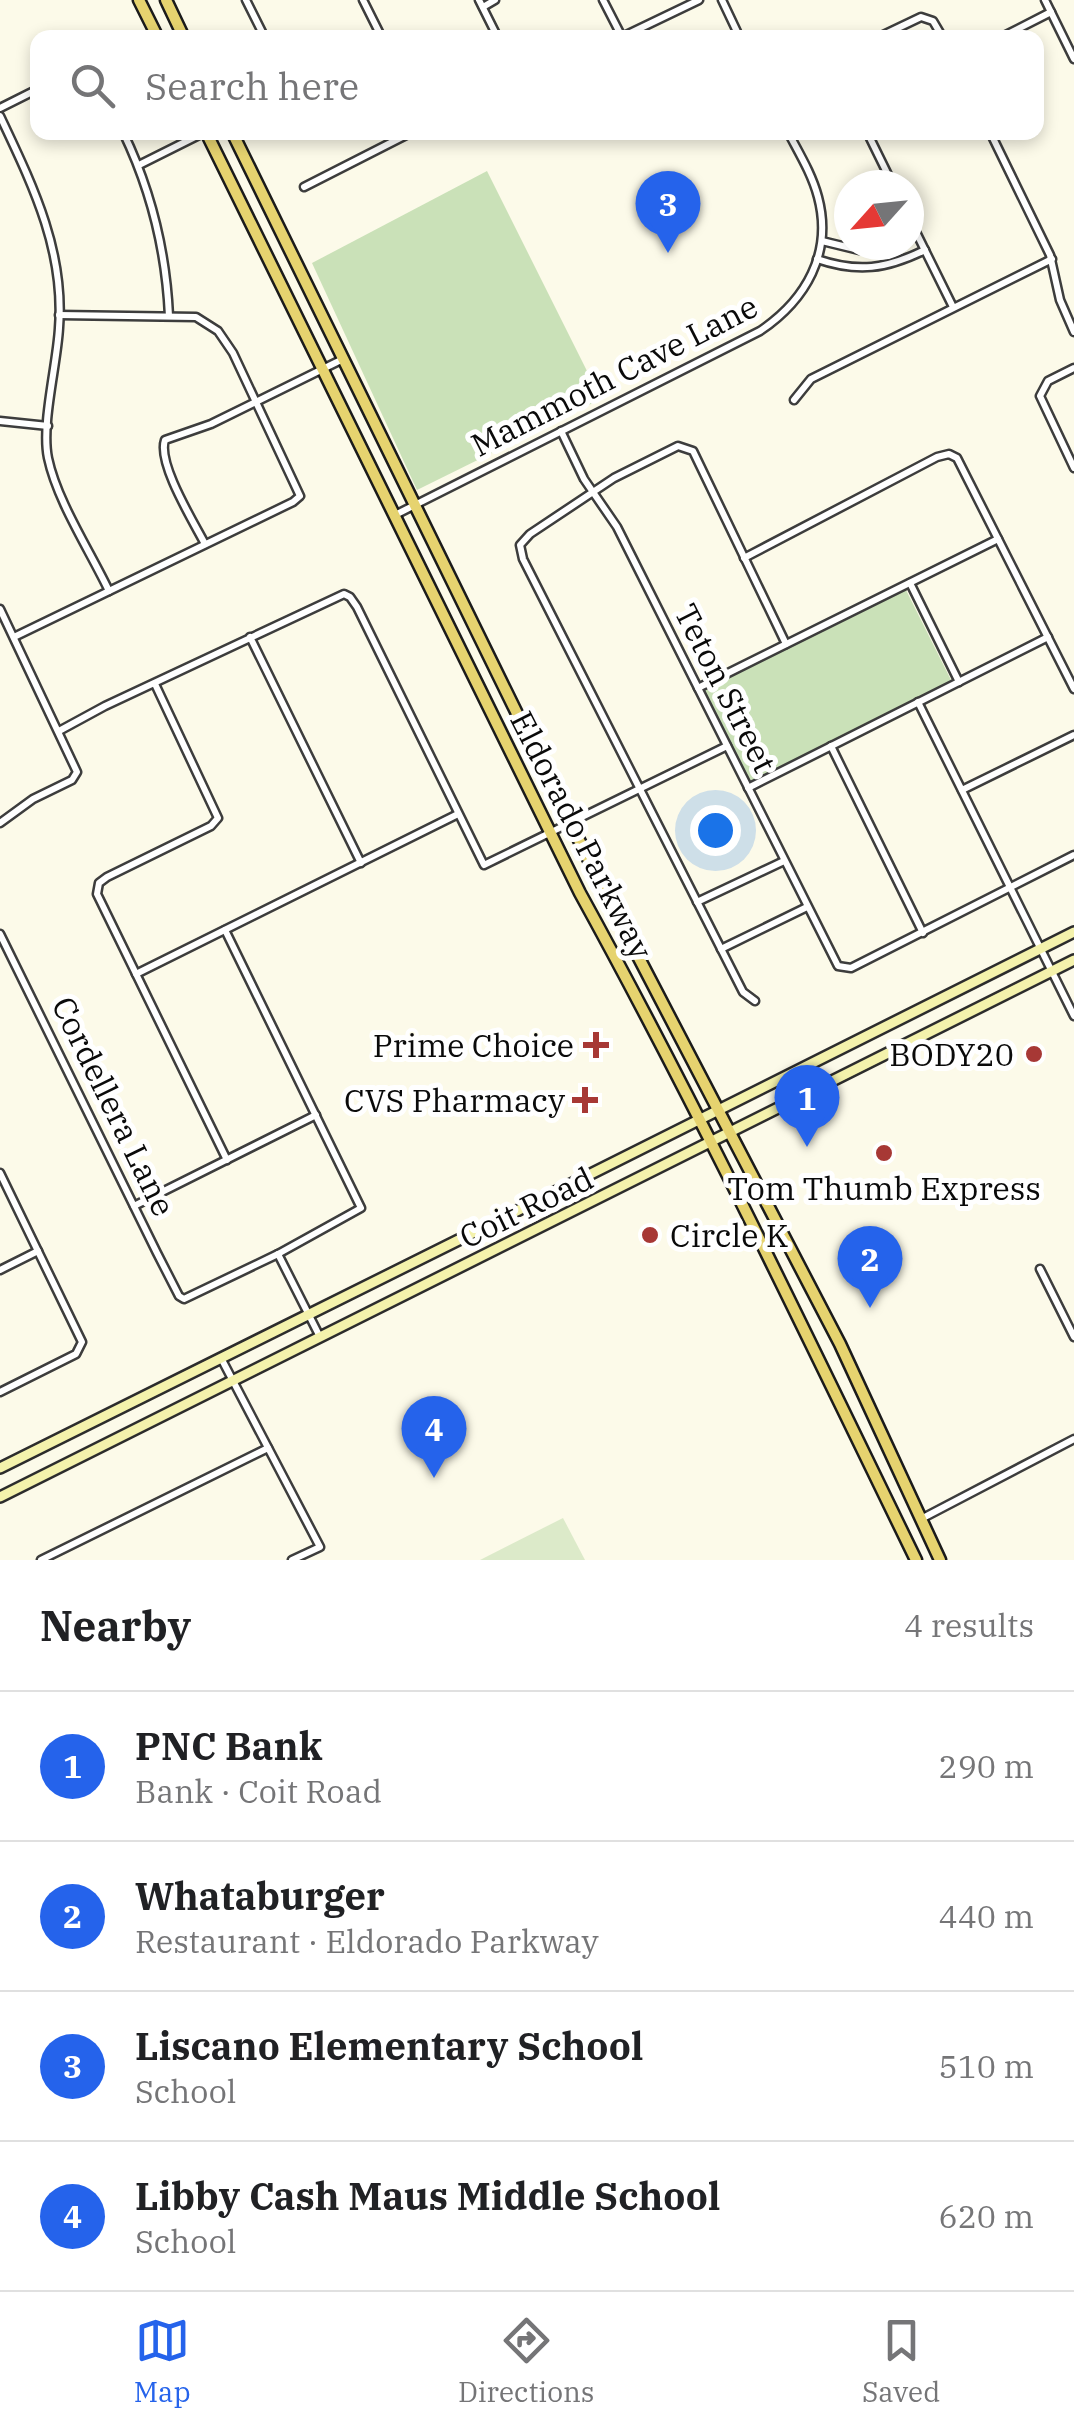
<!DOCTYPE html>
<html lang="en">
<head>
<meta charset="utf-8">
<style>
	:root { --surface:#fff; --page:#f2f2f2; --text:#202124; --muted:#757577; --line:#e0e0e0; --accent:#2563eb }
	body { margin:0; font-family:"IBM Plex Serif",serif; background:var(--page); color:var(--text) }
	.compass { position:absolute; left:834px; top:170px; width:90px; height:90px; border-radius:50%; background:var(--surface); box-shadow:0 5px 15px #0003; rotate:243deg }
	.you { position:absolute; left:715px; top:830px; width:35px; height:35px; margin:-25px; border:8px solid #fff; border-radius:50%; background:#1a73e8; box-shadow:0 0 0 15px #1a73e833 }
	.badge { display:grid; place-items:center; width:65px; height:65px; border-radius:50%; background:var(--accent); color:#fff; font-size:32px; font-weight:700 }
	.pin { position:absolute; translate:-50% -82px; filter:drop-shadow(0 2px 5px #0008) }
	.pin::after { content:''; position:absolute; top:52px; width:35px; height:30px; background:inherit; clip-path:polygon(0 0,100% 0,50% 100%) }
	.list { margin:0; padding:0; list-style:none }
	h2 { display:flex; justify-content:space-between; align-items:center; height:130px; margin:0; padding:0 40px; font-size:42px }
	h2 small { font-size:32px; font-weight:400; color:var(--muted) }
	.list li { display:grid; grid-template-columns:65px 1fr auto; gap:30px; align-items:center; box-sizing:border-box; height:150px; padding:0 40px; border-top:2px solid var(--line) }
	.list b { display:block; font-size:38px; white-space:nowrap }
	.list p { margin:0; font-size:32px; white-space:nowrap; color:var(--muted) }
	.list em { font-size:32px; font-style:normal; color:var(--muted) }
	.icon { flex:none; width:55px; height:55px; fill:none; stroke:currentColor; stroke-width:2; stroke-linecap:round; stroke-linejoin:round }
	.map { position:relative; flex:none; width:1074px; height:1560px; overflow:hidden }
	.search { position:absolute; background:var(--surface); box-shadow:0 5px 15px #0003; left:30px; right:30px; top:30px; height:110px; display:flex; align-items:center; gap:25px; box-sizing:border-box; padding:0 35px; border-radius:20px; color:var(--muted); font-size:38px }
	.sheet { height:730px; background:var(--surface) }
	nav { display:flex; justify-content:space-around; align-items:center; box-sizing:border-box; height:140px; border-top:2px solid var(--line); background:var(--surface); font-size:28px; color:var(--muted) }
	nav a { display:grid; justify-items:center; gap:5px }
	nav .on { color:var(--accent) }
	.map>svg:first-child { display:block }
</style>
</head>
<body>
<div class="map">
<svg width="1074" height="1560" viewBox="0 0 1074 1560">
	<rect width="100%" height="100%" fill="#fcfae9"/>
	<g fill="#cae1b8">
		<polygon points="487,171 601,399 417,490 312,263"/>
		<polygon points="906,590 952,682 750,781 704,690"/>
	</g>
	<polygon fill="#dceac9" points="563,1518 585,1560 480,1560"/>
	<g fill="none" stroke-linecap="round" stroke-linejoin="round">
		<defs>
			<g id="street">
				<polyline points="246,0 265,38"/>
				<polyline points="363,0 382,38"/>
				<polyline points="479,0 498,38"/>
				<polyline points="603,0 622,37 699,0"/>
				<polyline points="722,0 740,38"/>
				<polyline points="1045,0 1074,59"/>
				<polyline points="483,7 495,0"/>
				<polyline points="877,38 921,17 933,21 943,38"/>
				<polyline points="1000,38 1051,12"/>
				<polyline points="0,108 38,89"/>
				<path d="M0,116c32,68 65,134 59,212 -2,37 -18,96 -11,130 9,43 42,93 61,133"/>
				<path d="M123,132c29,60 43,119 46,184"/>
				<polyline points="867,132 893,185"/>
				<polyline points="990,132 1050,255 1060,300 1074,332"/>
				<polyline points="139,165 205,132"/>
				<polyline points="304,187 412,132"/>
				<polyline points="909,218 953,307"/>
				<polyline points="822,241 859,250 891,245"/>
				<path d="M817,259c41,14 69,10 108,-9"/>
				<polyline points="1074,368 1048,381 1040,396 1074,468"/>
				<polyline points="794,400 811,379 1052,259"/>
				<polyline points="0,421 48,426"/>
				<polyline points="561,431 584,479 617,527 838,966 851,968 1074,855"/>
				<path d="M395,515l365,-184c46,-31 73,-78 58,-134 -6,-23 -19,-44 -30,-65"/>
				<path d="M205,544c-12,-23 -48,-81 -40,-104l46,-16 132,-65"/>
				<polyline points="744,558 937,457 949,454 957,458 1074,689"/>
				<polyline points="910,583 959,682"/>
				<polyline points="0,609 77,772 72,780 33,799 0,823"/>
				<polyline points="14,637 293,502 300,496 233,353 218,331 196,317 59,315"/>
				<polyline points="250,637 361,863"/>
				<polyline points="155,684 218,818 211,826 107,877 99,883 97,894 227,1160"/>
				<polyline points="698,688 998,539"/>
				<polyline points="918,702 1074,1016"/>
				<polyline points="59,731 105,706 344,594 350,597 357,607 484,865 727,746"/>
				<polyline points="831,746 923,933"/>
				<polyline points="748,788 1048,637"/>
				<polyline points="962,790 1074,735"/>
				<polyline points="697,902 784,861"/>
				<polyline points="0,934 157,1253 179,1296 184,1299 278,1254 361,1208 225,930"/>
				<polyline points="721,949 807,907"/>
				<polyline points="136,974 458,814"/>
				<polyline points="755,1001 743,992 523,559 520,545 530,534 614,478 678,446 693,451 786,644"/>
				<polyline points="0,1173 82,1342 76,1354 0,1392"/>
				<polyline points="134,1206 316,1115"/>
				<polyline points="278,1254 320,1337"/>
				<polyline points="1040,1269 1074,1337"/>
				<polyline points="0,1270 38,1251"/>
				<polyline points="221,1358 320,1547 292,1560"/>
				<polyline points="921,1519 1074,1439"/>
				<polyline points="41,1560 268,1448"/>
			</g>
			<g id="secondary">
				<path d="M0,1468c358,-179 717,-355 1074,-536"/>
				<polyline points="0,1497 1074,960"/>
			</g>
			<g id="primary">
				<polyline points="139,0 158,38"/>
				<polyline points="166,0 184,38"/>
				<path d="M206,132l374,761c120,218 227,443 336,667"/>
				<polyline points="232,132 602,887 840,1344 940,1560"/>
			</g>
		</defs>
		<use href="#street" stroke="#3d3d3d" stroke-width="11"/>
		<use href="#secondary" stroke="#2c2c2c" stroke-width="14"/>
		<use href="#primary" stroke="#1b1b1b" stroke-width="15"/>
		<use href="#street" stroke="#fff" stroke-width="6"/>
		<use href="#secondary" stroke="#f4f2ac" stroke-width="9"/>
		<use href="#primary" stroke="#e6d36f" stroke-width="10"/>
	</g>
	<g fill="#a73835" stroke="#fff" stroke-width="4">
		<path d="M591 1030h10v10h10v10h-10v10h-10v-10h-10v-10h10z"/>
		<circle cx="1034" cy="1054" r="10"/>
		<path d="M580 1085h10v10h10v10h-10v10h-10v-10h-10v-10h10z"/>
		<circle cx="884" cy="1153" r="10"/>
		<circle cx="650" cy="1235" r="10"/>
	</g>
	<g text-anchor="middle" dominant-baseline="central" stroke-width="10" stroke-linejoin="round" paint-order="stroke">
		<g font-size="32" fill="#0a0a0a" stroke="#fff">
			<text transform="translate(614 375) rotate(-27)">Mammoth Cave Lane</text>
			<text transform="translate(726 688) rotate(63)">Teton Street</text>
			<text transform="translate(582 835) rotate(63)">Eldorado Parkway</text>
			<text transform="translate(114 1106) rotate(64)">Cordellera Lane</text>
			<text transform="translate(526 1207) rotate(-26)">Coit Road</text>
		</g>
		<g font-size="32" fill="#0a0a0a" stroke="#fff" text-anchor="end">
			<text x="574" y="1045">Prime Choice</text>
			<text x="1014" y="1054">BODY20</text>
			<text x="565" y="1100">CVS Pharmacy</text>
			<text x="884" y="1188" text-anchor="middle">Tom Thumb Express</text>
			<text x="670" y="1235" text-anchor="start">Circle K</text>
		</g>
	</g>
</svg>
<svg class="compass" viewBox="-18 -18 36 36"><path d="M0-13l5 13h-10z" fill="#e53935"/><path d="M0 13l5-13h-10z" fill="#757577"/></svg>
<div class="you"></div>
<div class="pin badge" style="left:807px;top:1147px">1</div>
<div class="pin badge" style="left:870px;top:1308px">2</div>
<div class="pin badge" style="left:668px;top:253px">3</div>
<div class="pin badge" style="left:434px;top:1478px">4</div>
<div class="search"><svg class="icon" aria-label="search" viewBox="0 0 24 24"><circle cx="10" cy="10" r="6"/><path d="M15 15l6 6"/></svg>Search here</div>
</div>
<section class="sheet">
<h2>Nearby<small>4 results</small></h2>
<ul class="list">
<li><span class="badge">1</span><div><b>PNC Bank</b><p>Bank · Coit Road</p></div><em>290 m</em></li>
<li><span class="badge">2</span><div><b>Whataburger</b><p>Restaurant · Eldorado Parkway</p></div><em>440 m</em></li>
<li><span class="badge">3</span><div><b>Liscano Elementary School</b><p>School</p></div><em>510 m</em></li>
<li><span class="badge">4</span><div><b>Libby Cash Maus Middle School</b><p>School</p></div><em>620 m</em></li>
</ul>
</section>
<nav>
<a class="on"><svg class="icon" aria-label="map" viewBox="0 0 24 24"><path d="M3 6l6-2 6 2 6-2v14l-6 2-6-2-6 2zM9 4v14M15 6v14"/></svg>Map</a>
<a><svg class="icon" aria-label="directions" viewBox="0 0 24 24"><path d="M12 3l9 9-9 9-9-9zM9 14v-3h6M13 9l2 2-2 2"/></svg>Directions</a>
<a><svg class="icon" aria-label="saved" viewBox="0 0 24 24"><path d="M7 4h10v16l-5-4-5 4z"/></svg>Saved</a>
</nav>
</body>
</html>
